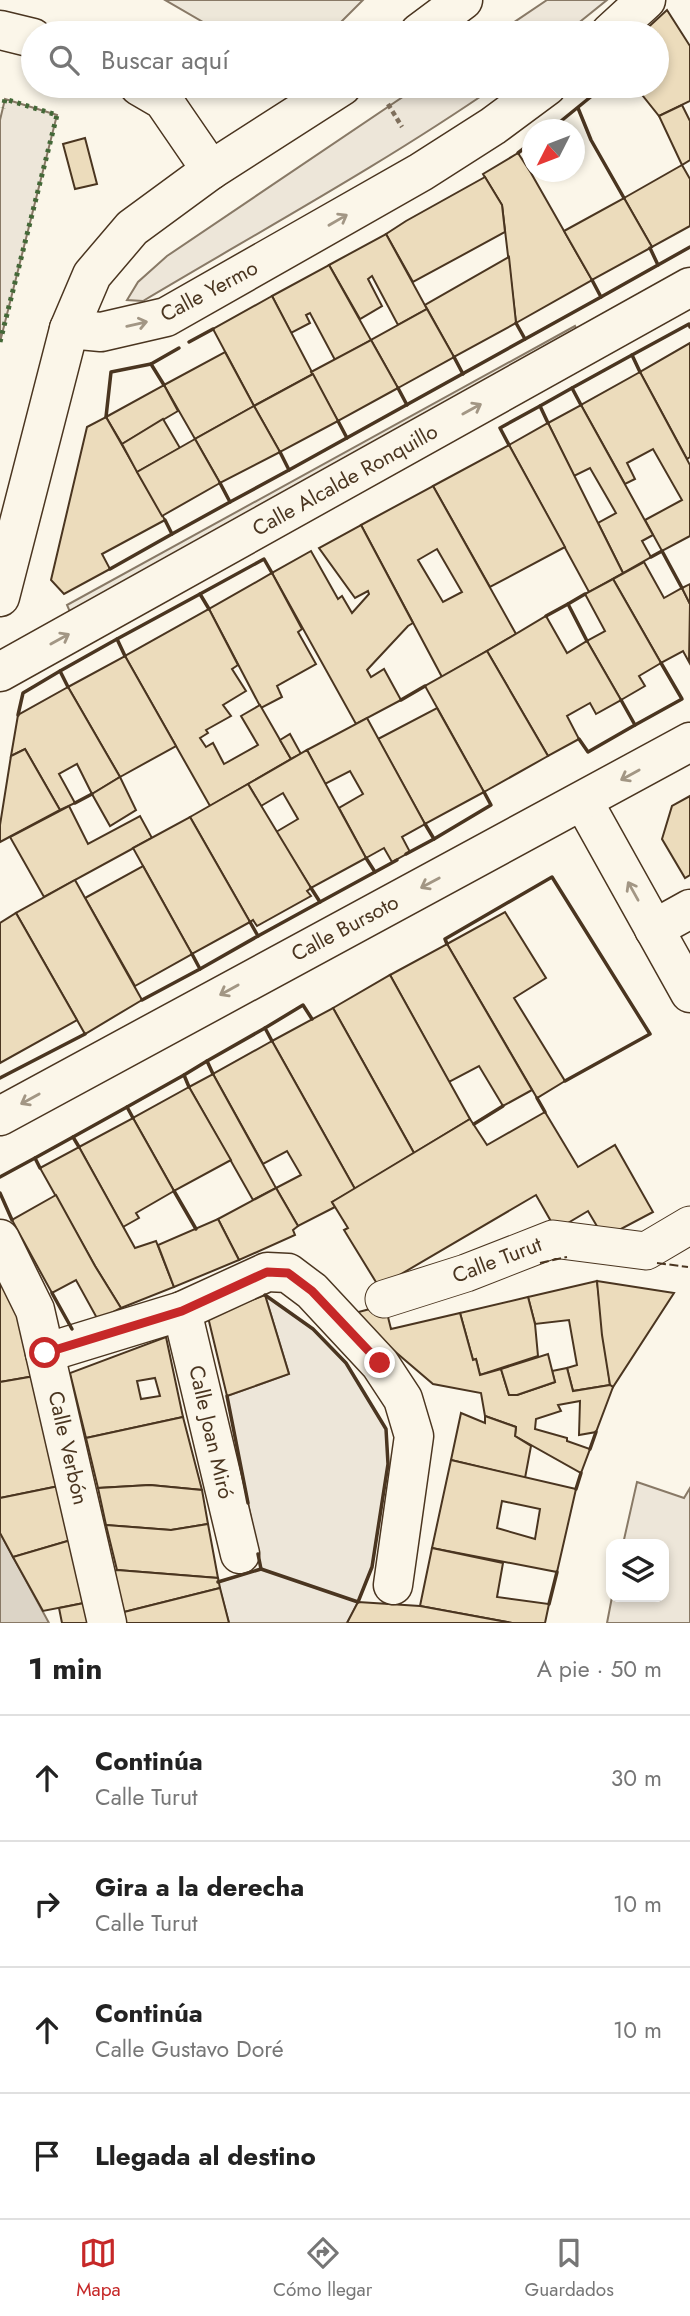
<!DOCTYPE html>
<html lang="es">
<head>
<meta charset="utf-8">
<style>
	:root { --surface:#fff; --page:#f2f2f2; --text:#222; --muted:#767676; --line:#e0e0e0; --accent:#c62828 }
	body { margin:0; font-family:Jost,sans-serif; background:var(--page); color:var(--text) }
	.controls { position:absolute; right:21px; bottom:21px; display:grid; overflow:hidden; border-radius:14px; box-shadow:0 4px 10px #0003 }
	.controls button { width:63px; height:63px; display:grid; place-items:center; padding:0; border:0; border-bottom:2px solid var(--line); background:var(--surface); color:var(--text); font:35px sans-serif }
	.compass { position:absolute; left:522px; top:119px; width:63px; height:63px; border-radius:50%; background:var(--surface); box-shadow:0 4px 10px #0003; rotate:228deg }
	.stop { position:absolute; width:21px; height:21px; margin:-16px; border:5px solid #c62828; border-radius:50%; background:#fff }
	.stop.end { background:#c62828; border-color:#fff; box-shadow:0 2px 7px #0008 }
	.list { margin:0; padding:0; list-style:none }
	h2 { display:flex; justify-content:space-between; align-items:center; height:91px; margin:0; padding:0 28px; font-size:30px }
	h2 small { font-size:23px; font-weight:400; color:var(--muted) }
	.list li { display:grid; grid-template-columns:46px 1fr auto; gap:21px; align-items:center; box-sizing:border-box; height:126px; padding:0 28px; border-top:2px solid var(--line) }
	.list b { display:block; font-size:26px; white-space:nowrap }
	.list p { margin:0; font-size:23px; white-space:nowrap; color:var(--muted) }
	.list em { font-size:23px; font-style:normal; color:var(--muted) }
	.icon { flex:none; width:38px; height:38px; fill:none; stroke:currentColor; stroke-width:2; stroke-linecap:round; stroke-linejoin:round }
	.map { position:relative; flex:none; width:690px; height:1623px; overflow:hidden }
	.search { position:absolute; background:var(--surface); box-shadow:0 4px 10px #0003; left:21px; right:21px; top:21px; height:77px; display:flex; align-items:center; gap:18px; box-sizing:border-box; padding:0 24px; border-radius:38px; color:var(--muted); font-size:26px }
	.sheet { height:595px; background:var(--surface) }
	nav { display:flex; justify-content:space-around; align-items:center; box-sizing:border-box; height:98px; border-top:2px solid var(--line); background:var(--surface); font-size:19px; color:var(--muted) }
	nav a { display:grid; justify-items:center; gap:4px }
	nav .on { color:var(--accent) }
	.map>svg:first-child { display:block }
</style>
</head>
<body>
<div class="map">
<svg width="690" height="1623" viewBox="0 0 690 1623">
	<rect width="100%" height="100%" fill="#fbf6e9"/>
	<g fill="#ede6d9" stroke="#887966" stroke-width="2">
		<polygon points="547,0 607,0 566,33 498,33"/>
		<path d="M419,86h77c-113,78 -234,144 -353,215l-16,-1 11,-18 29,-26z"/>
		<polygon points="5,99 57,115 0,342 0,120"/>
		<polygon points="265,1295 313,1329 346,1363 386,1429 388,1464 372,1567 358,1602 347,1623 229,1623 218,1582 261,1569 227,1396 289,1374"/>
		<polygon points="637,1482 684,1498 690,1488 690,1623 607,1623 612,1597 664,1597 664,1544 623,1544"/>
	</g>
	<g fill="#ede7d9" stroke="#887966" stroke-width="2">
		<polygon points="165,0 363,0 330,33 222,33"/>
		<polygon points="575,326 582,340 73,619 67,605"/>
	</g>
	<polygon fill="#dcd4c6" stroke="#887966" stroke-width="2" points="0,1533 49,1623 0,1623"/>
	<g fill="#ecdcbc" stroke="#4a3520" stroke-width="2" fill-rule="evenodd">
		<polygon points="667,10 690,46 690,101 659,116 635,86 657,86 657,33 642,33"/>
		<polygon points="682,105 690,121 690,160 682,165 659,116"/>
		<polygon points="85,138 97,184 75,189 63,144"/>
		<polygon points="518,153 531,173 592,280 516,323 502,205 483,174"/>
		<polygon points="682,165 690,179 690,226 652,247 624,198"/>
		<polygon points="485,177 502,205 505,232 413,282 386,234 406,221"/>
		<polygon points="624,198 652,247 592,280 564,231"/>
		<polygon points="386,234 427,309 398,325 372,276 368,279 382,306 360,319 329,265"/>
		<polygon points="509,257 516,323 454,357 425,305"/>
		<polygon points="329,265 371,340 335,360 310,313 306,315 310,323 291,333 272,296"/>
		<polygon points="272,296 313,374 254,406 213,329"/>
		<polygon points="427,309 454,357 398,388 371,340"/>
		<polygon points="371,340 398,388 338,421 311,372"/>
		<polygon points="690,343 690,457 687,459 640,372"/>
		<polygon points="225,352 254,406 195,439 164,385"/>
		<polygon points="640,372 690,465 690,536 662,551 645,520 682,500 653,449 627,463 635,479 625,484 581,405"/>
		<polygon points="313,374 338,421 280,452 254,406"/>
		<polygon points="164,385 178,411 122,444 106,417"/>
		<polygon points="581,405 653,535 642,541 651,557 623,573 598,523 616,513 590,468 574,476 548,423"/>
		<polygon points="254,406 280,452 220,483 195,439"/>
		<polygon points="106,417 165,520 102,554 110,569 64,594 51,580 87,427"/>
		<polygon points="163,419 180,448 137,472 122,444"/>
		<polygon points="548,423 623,573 589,592 509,445"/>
		<polygon points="195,439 220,483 162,516 137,472"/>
		<polygon points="509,445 565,547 490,587 433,486"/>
		<path d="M433,486l83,148 -74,43 -81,-152zM437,549l25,43 -19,10 -25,-42z"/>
		<polygon points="361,525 413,623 408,626 367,670 371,677 384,669 401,700 356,724 272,573 311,551 338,599 342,596 352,613 369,594 368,591 355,598 319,548"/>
		<polygon points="644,562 664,598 682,588 690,604 689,662 683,651 661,663 613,579"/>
		<polygon points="272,573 302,629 298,632 316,664 277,686 282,697 261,708 209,609"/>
		<polygon points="613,579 661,663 639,676 645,686 621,700 587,641 605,631 585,594"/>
		<polygon points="690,584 690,604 682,588"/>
		<polygon points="209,609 238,665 232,669 246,691 223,705 231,716 206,730 208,733 200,738 206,747 213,743 224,764 258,745 241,716 260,705 291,759 210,806 125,656"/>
		<polygon points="546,616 567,653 587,641 621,700 596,714 590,703 567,716 579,739 548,756 487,651"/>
		<polygon points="487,651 548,756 484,792 425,686"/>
		<polygon points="125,656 176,746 120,777 68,687"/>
		<polygon points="68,687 120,777 92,794 77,764 59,774 75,803 60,810 25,749 11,756 18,715"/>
		<polygon points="437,708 484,792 425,824 378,739"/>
		<polygon points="367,718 425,824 402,837 410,852 392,862 384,848 366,858 339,808 363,794 350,771 325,784 307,750"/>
		<polygon points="290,734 301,754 291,759 280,740"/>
		<polygon points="25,749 60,810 0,842 0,825 11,756"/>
		<polygon points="307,750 366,858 311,888 276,832 298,819 283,793 261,806 248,784"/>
		<polygon points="120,777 136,810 110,826 92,794"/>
		<polygon points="248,784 311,888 307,891 311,896 257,926 253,920 250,922 190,817"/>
		<polygon points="690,796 690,875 685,878 662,839 672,806"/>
		<polygon points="69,806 88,844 140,816 152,838 44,897 10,837"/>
		<polygon points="190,817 250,922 192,954 133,848"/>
		<polygon points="143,866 192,954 135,986 85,898"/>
		<polygon points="75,880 142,1000 85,1034 16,913"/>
		<polygon points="505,912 546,978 514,998 565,1081 537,1098 447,944"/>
		<polygon points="16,913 77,1020 0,1063 0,923"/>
		<polygon points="447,944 532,1090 503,1106 479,1066 449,1082 390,975"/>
		<polygon points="390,975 470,1119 414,1153 333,1008"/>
		<polygon points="333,1008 414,1153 355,1189 272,1041"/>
		<polygon points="272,1041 355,1189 332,1202 335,1207 298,1226 276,1188 301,1175 287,1151 263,1164 213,1074"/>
		<polygon points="213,1074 276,1188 253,1200 189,1087"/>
		<polygon points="189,1087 231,1160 174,1191 133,1118"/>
		<polygon points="545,1112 578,1167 615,1145 653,1212 604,1238 588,1211 556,1230 536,1195 379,1287 344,1230 348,1228 332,1202 470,1119 487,1145"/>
		<polygon points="133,1118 174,1191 136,1213 139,1218 123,1227 79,1147"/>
		<polygon points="79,1147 135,1248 156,1241 174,1287 121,1308 95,1266 40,1168"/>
		<polygon points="276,1188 298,1226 293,1230 295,1235 239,1260 218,1219"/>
		<polygon points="56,1195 95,1266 121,1308 98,1320 76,1280 52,1293 12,1220"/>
		<polygon points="218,1219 239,1260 174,1287 158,1245"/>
		<polygon points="0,1275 19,1310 35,1376 0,1382"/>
		<polygon points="597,1281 610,1385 573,1391 567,1368 577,1365 569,1320 535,1324 528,1297"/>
		<polygon points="597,1281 674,1293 613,1387 610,1385 602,1335"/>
		<polygon points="265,1295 289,1374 227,1396 208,1317"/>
		<polygon points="528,1297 535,1324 538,1356 480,1375 476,1359 473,1360 460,1313"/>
		<polygon points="385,1305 391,1329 460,1313 473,1360 476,1359 480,1375 501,1369 509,1395 517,1395 555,1382 552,1371 567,1368 573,1391 610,1385 613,1387 596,1432 579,1435 580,1401 558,1405 561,1411 536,1419 535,1429 567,1438 567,1441 590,1449 581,1473 515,1436 516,1427 485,1416 481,1393 433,1384 351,1314"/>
		<path d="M166,1337l17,80 -97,21 -16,-65zM155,1378l5,18 -19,3 -4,-18z"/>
		<polygon points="548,1354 555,1382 517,1395 509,1395 501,1369"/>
		<polygon points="35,1376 59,1486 0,1498 0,1382"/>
		<polygon points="461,1413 485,1423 485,1416 516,1427 515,1436 531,1446 525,1478 451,1460"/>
		<polygon points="183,1417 202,1490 150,1485 98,1488 86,1438"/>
		<path d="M451,1460l125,29 -19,83 -125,-24zM502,1501l38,8 -5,30 -38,-11z"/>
		<polygon points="150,1485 202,1490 208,1524 171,1530 106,1525 98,1488"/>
		<polygon points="59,1486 71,1540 13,1557 0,1533 0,1498"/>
		<polygon points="208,1524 218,1578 117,1570 106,1525 171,1530"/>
		<polygon points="71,1540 84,1603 43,1611 13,1557"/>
		<polygon points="432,1548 503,1563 497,1597 549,1604 545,1623 512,1623 420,1606"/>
		<polygon points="117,1570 218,1578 220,1588 124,1612 114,1571"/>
		<polygon points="220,1588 229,1623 126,1623 124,1612"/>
		<polygon points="358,1602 420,1606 512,1623 347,1623"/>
		<polygon points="84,1603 89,1623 62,1623 59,1608"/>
	</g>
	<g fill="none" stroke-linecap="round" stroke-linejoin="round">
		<defs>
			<polyline id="pedestrian" points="384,1299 466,1273 553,1239 646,1251 690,1225"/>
			<g id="minor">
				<polyline points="0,30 33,38"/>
				<polyline points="419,33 463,0"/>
				<polyline points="610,33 646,0"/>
				<polyline points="139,86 163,100 211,170"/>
				<polyline points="69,329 101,332 166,317 421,172 493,126 547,86"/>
				<polyline points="0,597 69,329 92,275 132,228 211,170 342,86"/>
				<polyline points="0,672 690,287"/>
				<polyline points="583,801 690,993"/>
				<polyline points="654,929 690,909"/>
				<polyline points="0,1116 690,742"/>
				<polyline points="0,1239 35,1310 107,1623"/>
				<polyline points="182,1311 240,1554"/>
				<polyline points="45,1353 182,1311 267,1272 288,1273 312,1291 380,1364 403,1399 414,1436 393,1585"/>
			</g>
		</defs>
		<use href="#pedestrian" stroke="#4a3520" stroke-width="39"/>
		<use href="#minor" stroke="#4a3520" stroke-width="41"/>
		<polyline stroke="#7f6f5c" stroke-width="4.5" stroke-dasharray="5 3.5" stroke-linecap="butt" points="388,104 402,127"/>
		<use href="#pedestrian" stroke="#fbf6e9" stroke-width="37"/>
		<use href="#minor" stroke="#fbf6e9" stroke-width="38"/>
		<polyline stroke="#436837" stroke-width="5" stroke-dasharray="3.5 5" stroke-linecap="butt" points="0,342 57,115 5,99 3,108"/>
		<g stroke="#4a3520" stroke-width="2" stroke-dasharray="9 3.5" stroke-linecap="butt">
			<polyline points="540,1263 567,1257"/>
			<polyline points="657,1263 688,1267"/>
		</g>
		<g stroke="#4a3520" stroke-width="3.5">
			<polyline points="578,108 591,140 624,198"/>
			<polyline points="550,130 604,86"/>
			<polyline points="518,153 532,142"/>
			<polyline points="650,248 658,265"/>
			<polyline points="601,297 690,247"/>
			<polyline points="516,323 525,339"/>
			<polyline points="189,342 213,329"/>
			<polyline points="632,355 689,324 690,327"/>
			<polyline points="454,357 463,374"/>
			<polyline points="151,364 179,348"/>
			<polyline points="398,388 407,405"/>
			<polyline points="572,388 632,355 640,372"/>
			<polyline points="540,406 572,388 581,405"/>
			<polyline points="106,417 111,372 151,364 164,385"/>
			<polyline points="338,421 347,438"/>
			<polyline points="509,445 500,428 540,406 548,423"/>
			<polyline points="289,470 601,297 592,280"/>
			<polyline points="230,502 289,470 280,452"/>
			<polyline points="172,534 230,502 220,483"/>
			<polyline points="651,557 662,551 682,588"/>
			<polyline points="110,569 172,534 165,520"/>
			<polyline points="200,594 264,559 272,573"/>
			<polyline points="585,594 568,604 587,641"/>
			<polyline points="546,616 568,604"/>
			<polyline points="117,639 200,594 209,609"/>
			<polyline points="60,671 117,639 125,656"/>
			<polyline points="401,700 425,686"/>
			<polyline points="18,715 23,693 60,671 68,687"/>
			<polyline points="635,725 682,699 661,663"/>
			<polyline points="579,739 588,752 635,725 621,700"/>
			<polyline points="75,803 92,794"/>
			<polyline points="434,839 491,805 484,792"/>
			<polyline points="406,854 434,839 425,824"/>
			<polyline points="375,872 397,860"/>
			<polyline points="320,902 375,872 366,858"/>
			<polyline points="250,922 258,936 320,902 311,888"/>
			<polyline points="447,944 445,939 552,877 650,1034 565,1081"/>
			<polyline points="200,969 258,936"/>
			<polyline points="142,1000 200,969 192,954"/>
			<polyline points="265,1028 303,1005 312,1019"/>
			<polyline points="207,1061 265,1028 272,1041"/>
			<polyline points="184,1075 207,1061 213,1074"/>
			<polyline points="0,1078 85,1034"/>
			<polyline points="537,1098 545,1112"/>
			<polyline points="127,1107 184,1075 189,1087"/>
			<polyline points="474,1124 503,1106"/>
			<polyline points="73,1137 127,1107 133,1118"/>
			<polyline points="35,1158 73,1137 79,1147"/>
			<polyline points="0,1177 35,1158 40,1168"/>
			<polyline points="174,1191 196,1229"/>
			<polyline points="0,1193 12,1220"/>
			<polyline points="52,1293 72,1329"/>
			<polyline points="227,1396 248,1503"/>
			<polyline points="590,1449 596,1432"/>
			<polyline points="576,1489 581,1473"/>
			<polyline points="261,1569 358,1602 372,1567 388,1464 386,1429 346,1363 313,1329 265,1295"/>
			<polyline points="218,1582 261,1569 258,1554"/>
			<polyline points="549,1604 557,1572"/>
		</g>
	</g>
	<defs><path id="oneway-shaft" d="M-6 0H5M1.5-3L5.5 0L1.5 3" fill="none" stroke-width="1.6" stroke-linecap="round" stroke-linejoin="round" transform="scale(1.75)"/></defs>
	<g stroke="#a29684">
		<use href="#oneway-shaft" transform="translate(338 220) rotate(-30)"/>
		<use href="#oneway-shaft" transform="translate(137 324) rotate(-13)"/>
		<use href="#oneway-shaft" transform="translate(472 409) rotate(-29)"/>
		<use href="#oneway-shaft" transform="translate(60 639) rotate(-29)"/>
		<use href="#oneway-shaft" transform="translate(630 775) rotate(151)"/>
		<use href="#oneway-shaft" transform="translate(430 883) rotate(152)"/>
		<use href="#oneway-shaft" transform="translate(633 891) rotate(-119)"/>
		<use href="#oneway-shaft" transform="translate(229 990) rotate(151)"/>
		<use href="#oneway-shaft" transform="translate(30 1099) rotate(151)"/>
	</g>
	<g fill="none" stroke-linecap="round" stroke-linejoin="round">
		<polyline stroke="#c62828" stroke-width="9" points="45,1353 182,1311 267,1272 288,1273 312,1291 380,1363"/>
	</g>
	<g text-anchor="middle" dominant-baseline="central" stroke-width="5" stroke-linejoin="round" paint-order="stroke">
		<g font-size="21" fill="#4a3520" stroke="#fbf6e9">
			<text transform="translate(209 291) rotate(-28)">Calle Yermo</text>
			<text transform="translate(345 480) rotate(-29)">Calle Alcalde Ronquillo</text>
			<text transform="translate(345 928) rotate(-28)">Calle Bursoto</text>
			<text transform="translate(497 1260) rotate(-21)">Calle Turut</text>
			<text transform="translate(211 1432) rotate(77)">Calle Joan Miró</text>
			<text transform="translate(68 1448) rotate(77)">Calle Verbón</text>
		</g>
	</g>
</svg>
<div class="controls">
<button><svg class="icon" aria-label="layers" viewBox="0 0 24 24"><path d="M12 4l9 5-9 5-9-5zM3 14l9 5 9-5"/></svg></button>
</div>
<svg class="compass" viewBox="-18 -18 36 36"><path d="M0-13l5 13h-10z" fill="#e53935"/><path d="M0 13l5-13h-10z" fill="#767676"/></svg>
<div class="stop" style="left:45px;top:1353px"></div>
<div class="stop end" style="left:380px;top:1363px"></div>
<div class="search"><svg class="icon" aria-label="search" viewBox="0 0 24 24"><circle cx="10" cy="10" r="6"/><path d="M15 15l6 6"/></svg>Buscar aquí</div>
</div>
<section class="sheet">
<h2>1 min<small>A pie · 50 m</small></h2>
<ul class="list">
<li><svg class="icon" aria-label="ahead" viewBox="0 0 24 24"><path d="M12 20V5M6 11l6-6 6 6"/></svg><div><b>Continúa</b><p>Calle Turut</p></div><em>30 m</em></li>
<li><svg class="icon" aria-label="right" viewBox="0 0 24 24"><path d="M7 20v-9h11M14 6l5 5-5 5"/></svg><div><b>Gira a la derecha</b><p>Calle Turut</p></div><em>10 m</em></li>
<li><svg class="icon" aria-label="ahead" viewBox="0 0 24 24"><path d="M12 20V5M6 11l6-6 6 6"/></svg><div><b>Continúa</b><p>Calle Gustavo Doré</p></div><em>10 m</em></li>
<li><svg class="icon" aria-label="arrive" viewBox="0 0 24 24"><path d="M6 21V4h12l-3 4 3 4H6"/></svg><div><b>Llegada al destino</b></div></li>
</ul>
</section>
<nav>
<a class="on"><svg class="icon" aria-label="map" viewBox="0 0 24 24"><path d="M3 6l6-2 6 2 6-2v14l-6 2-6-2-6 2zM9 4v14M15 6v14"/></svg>Mapa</a>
<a><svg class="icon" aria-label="directions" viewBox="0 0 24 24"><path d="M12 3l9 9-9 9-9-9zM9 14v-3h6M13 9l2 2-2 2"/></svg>Cómo llegar</a>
<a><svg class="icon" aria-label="saved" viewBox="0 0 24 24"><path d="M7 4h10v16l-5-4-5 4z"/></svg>Guardados</a>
</nav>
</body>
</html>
